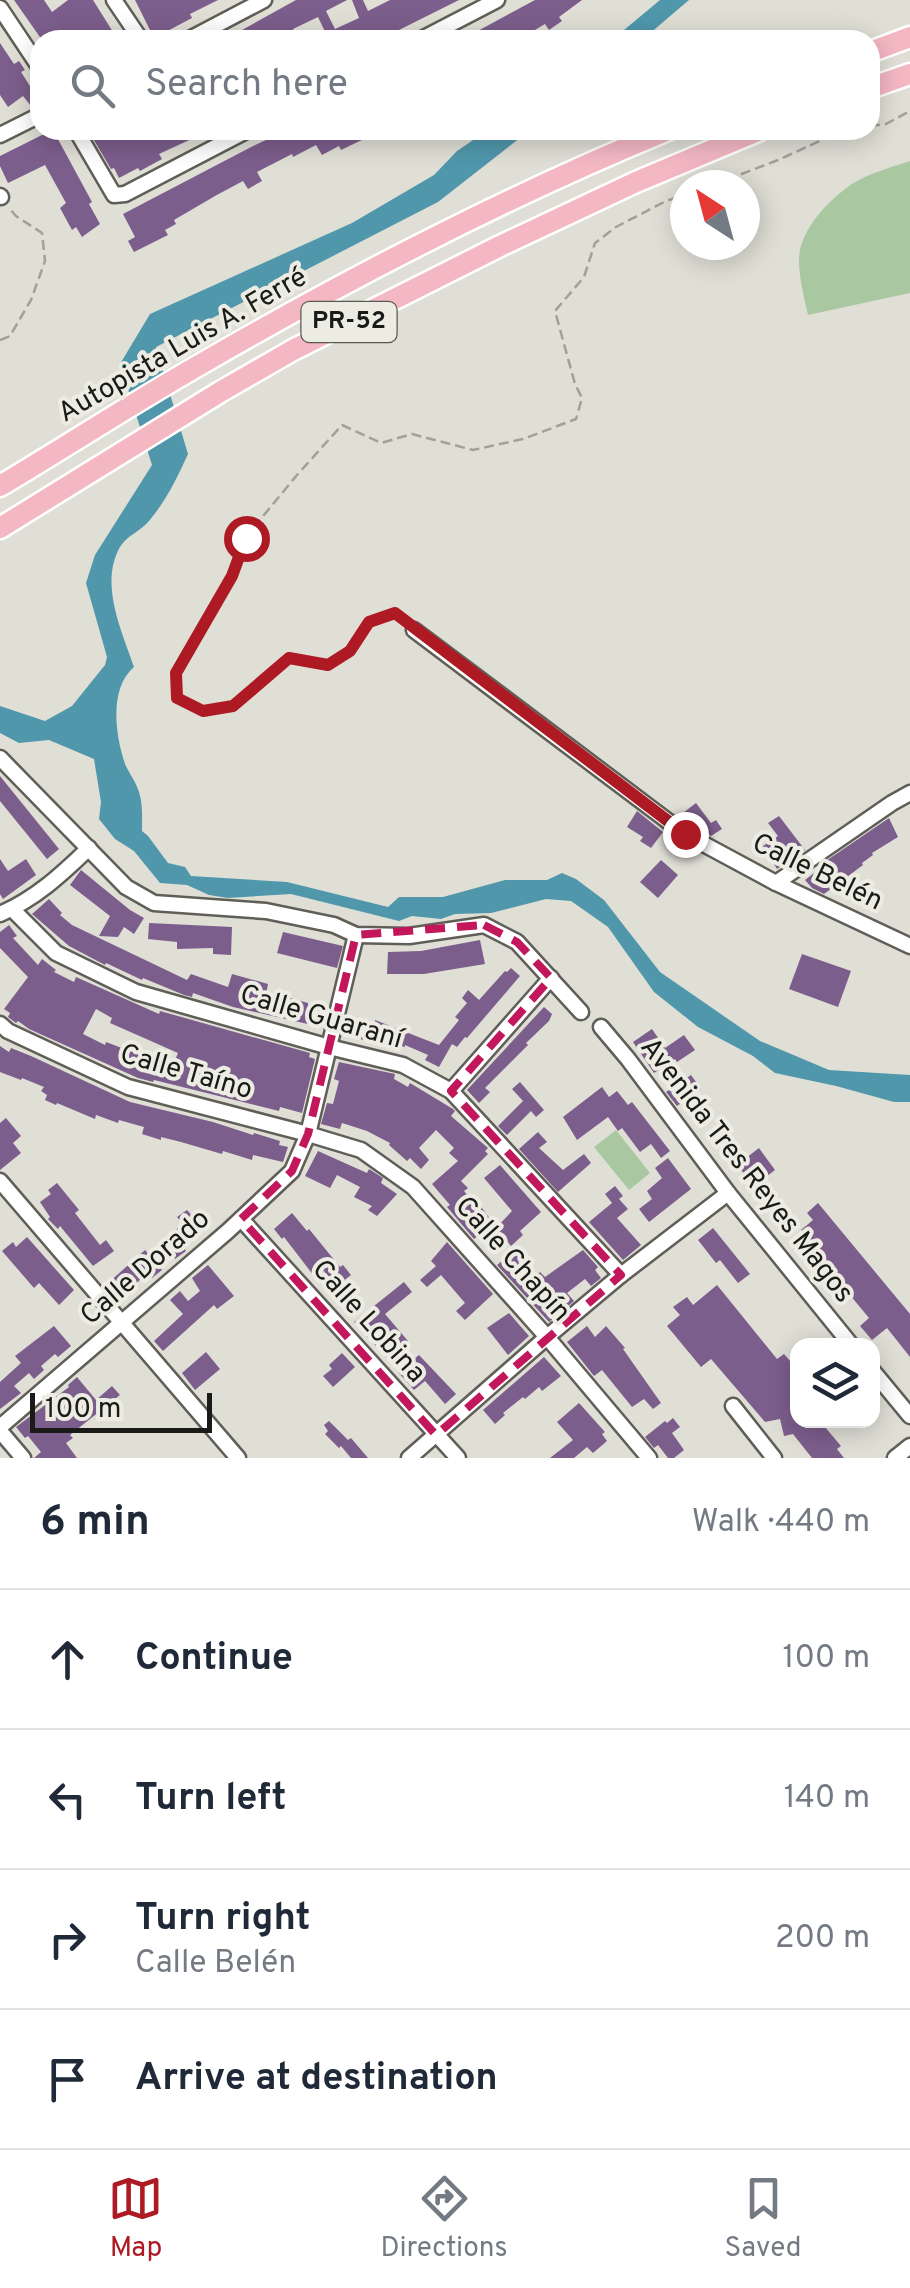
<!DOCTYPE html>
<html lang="en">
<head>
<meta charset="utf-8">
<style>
	:root { --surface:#fff; --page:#f2f2f3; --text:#1f2937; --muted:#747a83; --line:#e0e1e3; --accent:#ad1a24 }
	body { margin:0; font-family:Overpass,sans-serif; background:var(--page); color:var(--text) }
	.controls { position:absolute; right:30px; bottom:30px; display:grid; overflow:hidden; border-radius:20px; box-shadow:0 5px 25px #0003 }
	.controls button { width:90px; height:90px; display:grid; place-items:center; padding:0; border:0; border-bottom:2px solid var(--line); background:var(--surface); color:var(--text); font:50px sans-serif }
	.compass { position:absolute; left:670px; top:170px; width:90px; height:90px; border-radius:50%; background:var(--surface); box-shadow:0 5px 25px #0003; rotate:324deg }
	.scale { position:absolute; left:30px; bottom:25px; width:182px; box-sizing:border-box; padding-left:10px; border:5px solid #1a1a17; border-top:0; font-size:28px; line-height:35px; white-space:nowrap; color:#1a1a17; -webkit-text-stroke:8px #edece3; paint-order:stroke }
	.stop { position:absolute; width:30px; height:30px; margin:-22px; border:8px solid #ad1a24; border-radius:50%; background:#fff }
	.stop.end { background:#ad1a24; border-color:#fff; box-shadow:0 2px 10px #0008 }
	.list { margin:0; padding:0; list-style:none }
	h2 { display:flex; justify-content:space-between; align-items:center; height:130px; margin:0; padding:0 40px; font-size:42px }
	h2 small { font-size:32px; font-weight:400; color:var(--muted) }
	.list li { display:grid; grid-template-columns:65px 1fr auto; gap:30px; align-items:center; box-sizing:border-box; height:140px; padding:0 40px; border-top:2px solid var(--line) }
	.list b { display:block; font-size:38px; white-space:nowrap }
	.list p { margin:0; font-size:32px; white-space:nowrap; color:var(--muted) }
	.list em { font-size:32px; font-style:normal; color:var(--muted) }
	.icon { flex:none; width:55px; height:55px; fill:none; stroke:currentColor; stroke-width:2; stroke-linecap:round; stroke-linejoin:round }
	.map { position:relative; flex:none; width:910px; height:1458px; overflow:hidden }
	.search { position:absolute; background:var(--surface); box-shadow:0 5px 25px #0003; left:30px; right:30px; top:30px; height:110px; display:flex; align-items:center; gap:25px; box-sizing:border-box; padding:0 35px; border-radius:30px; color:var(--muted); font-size:38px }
	.sheet { height:690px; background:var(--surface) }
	nav { display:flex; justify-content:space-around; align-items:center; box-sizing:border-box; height:140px; border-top:2px solid var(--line); background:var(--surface); font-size:28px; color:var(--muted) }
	nav a { display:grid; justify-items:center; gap:5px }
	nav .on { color:var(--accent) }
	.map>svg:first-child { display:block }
</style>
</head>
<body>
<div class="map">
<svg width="910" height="1458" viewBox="0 0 910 1458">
	<rect width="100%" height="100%" fill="#e0dfd6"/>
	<g fill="#a9c7a1">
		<path d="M910,161v132l-102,22c-4,-18 -9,-37 -9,-55 0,-27 25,-55 46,-71 17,-14 44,-21 65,-28z"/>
		<polygon points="616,1130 650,1173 629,1190 594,1147"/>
	</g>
	<g fill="#5097ac">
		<polygon points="660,0 689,0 642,40 612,40"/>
		<path d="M488,130h42l-92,72 -282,145 32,107c-11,24 -22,47 -39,67 -8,10 -23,15 -29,26 -21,37 2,84 14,120 -25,21 -19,68 -9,97 4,9 11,18 14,28 4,12 3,27 3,39l6,5 20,27 17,4 6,9 96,6 101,25 11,-10h44l62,-17h42l15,-7 14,6 28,21 56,72 100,69 69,29 81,5v27h-16l-58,-16 -61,-13 -22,-17 -55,-29 -44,-35 -46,-65 -37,-26 -25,-2 -55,14 -36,1 -14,5 -29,-3 -13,5 -108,-27 -63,4 -19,-3 -22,-10 -27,-2 -26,-32 -19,-12 -16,-20 2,-17 -7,-43 -45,-19 -30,3 -19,-10v-27l45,15 27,-15 33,-41 2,-8 -21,-74 9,-28 57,-90 -32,-101 30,-50 202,-91 82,-48 23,-24z"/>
	</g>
	<g fill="#7c5e8c" fill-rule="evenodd">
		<polygon points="14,0 44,0 52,12 68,0 93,0 118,40 42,40"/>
		<polygon points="135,0 218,0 190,14 192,18 154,38"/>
		<polygon points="296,0 347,0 326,11 335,29 359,18 352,0 363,0 368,11 390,0 459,0 389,35 390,37 385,40 329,40 318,17 293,29 299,40 278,40 275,34 263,40 224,40"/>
		<polygon points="535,0 582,0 559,17 562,21 549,30 545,24 518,40 461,40"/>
		<polygon points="0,43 14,64 19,61 25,70 21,72 39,100 31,106 23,96 8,107 0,95"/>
		<polygon points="42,130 53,130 92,202 89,204 100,224 82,237 76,227 72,230 60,208 66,203 45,165 8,183 0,166 0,156 44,134"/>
		<polygon points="88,130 109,130 114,138 129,130 211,130 159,154 162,159 140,171 138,168 119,178 114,168 111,169"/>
		<polygon points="288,130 359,130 364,139 341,150 339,146 322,155 316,145 293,157 292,154 257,172 262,181 248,189 243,181 215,196 174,220 176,224 165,230 168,235 134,252 128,241 135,237 123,214 253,146"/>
		<polygon points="0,776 59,849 47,859 0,801"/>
		<polygon points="696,803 711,823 716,820 722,829 711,836 679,816"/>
		<polygon points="637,811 663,832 651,848 640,841 643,837 627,827"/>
		<polygon points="779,816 805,850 777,869 763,846 778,836 768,823"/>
		<polygon points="889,818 898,837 872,853 873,855 862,863 863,865 824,894 812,888 805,880 822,867 820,865"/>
		<polygon points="0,859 8,871 26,859 36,875 3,899 0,894"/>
		<polygon points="661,860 678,875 658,898 640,882"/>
		<polygon points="81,870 130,910 144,918 134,934 124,927 118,937 99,936 110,916 70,885"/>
		<polygon points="49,899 62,913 60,915 72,925 187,980 191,974 228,987 232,974 268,984 266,994 290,1001 290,998 308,1003 308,1005 325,1010 321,1027 233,1007 193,993 192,997 184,995 143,978 142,980 106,963 105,965 69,946 32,914"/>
		<polygon points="149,923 232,927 231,955 213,954 213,948 177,949 177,942 148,939"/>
		<path d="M9,925l8,11 -4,2 25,27 4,-6 14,11 -2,2 20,10 2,-5 83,37 1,-3 150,42 -1,4 6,2 -13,54 -22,-6 -1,4 -125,-31 -1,2 -15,-4 -109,-49 -11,-8 -2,2 -8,-6 2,-4 -6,-4 24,-32 -28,-29v-16zM96,1009l16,9 -2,5 68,30 -6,14 -66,-25 -1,3 -22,-11z"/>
		<polygon points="283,932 343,946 337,968 277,953"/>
		<polygon points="480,940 485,964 424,974 387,974 388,952 421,951"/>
		<polygon points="802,954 851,971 838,1007 789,989"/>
		<polygon points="511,968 520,976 467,1038 465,1037 457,1047 452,1044 439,1067 425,1060 428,1055 405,1045 405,1047 384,1041 383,1046 357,1038 357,1035 349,1033 353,1021 359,1022 360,1019 375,1023 375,1020 439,1045 459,1020 455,1017 467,1003 462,998 468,990 479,1000 505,971 507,972"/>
		<polygon points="544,1007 552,1014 549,1021 526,1043 528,1045 485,1088 490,1092 479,1103 467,1090"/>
		<polygon points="652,1029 665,1048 684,1035 695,1050 677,1062 675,1059 654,1073 633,1042"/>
		<polygon points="0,1046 9,1052 11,1048 31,1056 130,1102 213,1122 253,1135 254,1133 280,1141 279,1145 288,1147 283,1162 253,1155 252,1160 223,1151 222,1154 181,1142 161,1137 161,1140 142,1134 144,1127 119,1120 118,1123 96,1115 95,1119 57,1103 56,1105 45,1100 47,1095 41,1091 44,1087 22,1078 21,1080 0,1072"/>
		<polygon points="339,1062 395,1074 394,1079 408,1087 410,1083 453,1109 455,1111 451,1116 488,1148 485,1151 488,1154 461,1181 468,1188 464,1191 476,1206 478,1203 494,1224 474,1239 447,1207 450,1205 432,1184 458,1161 449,1153 454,1148 436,1130 419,1148 429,1160 421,1169 410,1158 407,1161 389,1145 390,1143 367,1131 342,1123 340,1129 321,1124 327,1103 333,1104 339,1081 334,1079"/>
		<polygon points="691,1075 701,1089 677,1106 666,1092"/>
		<polygon points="520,1082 544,1110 536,1117 531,1111 507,1135 498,1126 523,1101 512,1089"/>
		<polygon points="602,1087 609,1097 617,1091 628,1105 632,1102 670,1151 661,1158 651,1144 640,1152 622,1128 618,1131 608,1117 577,1140 563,1117"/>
		<polygon points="6,1118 21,1136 13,1143 21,1153 0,1170 0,1123"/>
		<polygon points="538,1132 547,1142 539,1148 563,1170 584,1154 591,1163 558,1192 519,1149"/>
		<polygon points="759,1148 775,1170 754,1186 737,1165"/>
		<polygon points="318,1151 367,1173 369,1169 383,1178 381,1183 397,1194 377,1216 368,1210 372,1206 354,1197 360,1187 337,1175 330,1188 305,1176"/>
		<polygon points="668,1158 691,1189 649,1222 639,1209 652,1199 647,1191 662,1178 655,1168"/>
		<polygon points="500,1165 541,1212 520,1231 523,1235 511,1246 496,1228 512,1211 484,1178"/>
		<polygon points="57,1183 79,1210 75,1213 100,1245 106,1240 114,1251 93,1266 60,1226 58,1229 48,1219 50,1217 40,1202 51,1194 48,1190"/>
		<polygon points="615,1186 623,1196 619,1199 628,1209 617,1218 641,1245 623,1260 589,1222 612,1203 605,1194"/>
		<polygon points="818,1203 910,1314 910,1357 887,1328 872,1340 860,1326 869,1318 806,1242 809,1239 801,1230 813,1220 807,1213"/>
		<polygon points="187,1210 195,1219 201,1214 208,1223 181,1244 186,1251 175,1259 162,1241 183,1224 177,1217"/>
		<polygon points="292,1213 307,1231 309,1229 340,1267 343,1265 351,1275 337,1286 322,1269 314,1276 284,1237 282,1239 274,1229"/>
		<polygon points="713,1228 750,1274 738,1283 720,1260 716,1263 698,1240"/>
		<polygon points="27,1237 74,1290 59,1305 39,1283 34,1288 2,1251 13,1242 16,1247"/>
		<polygon points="447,1242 493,1294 465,1320 456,1311 465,1303 441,1275 427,1287 420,1280 436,1266 431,1261"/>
		<polygon points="145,1250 162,1270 152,1278 148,1273 119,1298 107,1284"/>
		<polygon points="583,1250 598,1267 595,1270 601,1278 591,1286 585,1279 567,1293 574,1301 549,1322 497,1265 514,1251 522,1259 518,1262 532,1279 540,1272 545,1277"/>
		<polygon points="208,1265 234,1296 217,1309 214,1305 163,1351 154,1341 183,1314 170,1300 180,1291 188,1301 200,1291 192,1278"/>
		<polygon points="404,1282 412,1292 385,1314 408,1341 387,1358 354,1322"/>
		<polygon points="717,1285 777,1359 784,1354 798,1370 798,1420 804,1420 804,1423 819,1420 841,1446 837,1449 844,1458 812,1458 793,1434 784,1436 780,1419 765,1422 711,1359 701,1367 667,1326 680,1315 673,1307 687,1297 693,1305"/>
		<polygon points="509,1313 529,1336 508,1355 487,1328"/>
		<polygon points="54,1326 71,1346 58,1357 55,1354 41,1366 44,1370 34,1379 29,1373 14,1386 21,1393 0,1409 0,1382 21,1363 15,1356"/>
		<polygon points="587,1326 595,1337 606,1326 625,1348 623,1349 661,1403 653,1409 644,1399 632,1407 602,1370 594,1376 567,1342"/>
		<polygon points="206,1352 220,1369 195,1390 182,1373"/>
		<polygon points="342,1353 355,1367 333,1387 323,1376 332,1369 329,1365"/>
		<polygon points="419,1355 456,1394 445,1404 425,1381 414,1390 398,1372"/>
		<polygon points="544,1357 561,1376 542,1391 539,1387 525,1399 523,1397 503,1413 505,1415 495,1424 483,1410"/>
		<polygon points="77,1377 96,1400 112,1386 120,1395 70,1435 73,1438 66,1443 77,1458 34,1458 41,1452 28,1436 25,1438 16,1427 69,1387 68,1385"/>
		<polygon points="579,1403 605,1432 602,1434 607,1441 593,1453 587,1447 574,1458 550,1458 573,1440 557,1422"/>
		<polygon points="673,1418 680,1427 672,1433 684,1450 674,1458 668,1458 658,1445 654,1448 645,1437 665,1421 667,1423"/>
		<polygon points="329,1421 348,1440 351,1438 368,1458 351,1458 341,1446 339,1448 325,1434 328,1431 324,1425"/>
	</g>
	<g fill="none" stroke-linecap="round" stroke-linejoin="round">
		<defs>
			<g id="minor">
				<polyline points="114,0 141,40"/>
				<polyline points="0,8 40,68"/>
				<polyline points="188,40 264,0"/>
				<polyline points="420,40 497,0"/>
				<polyline points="76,130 114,195 125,194 248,130"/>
				<polyline points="0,135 40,115"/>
				<polyline points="0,196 1,197"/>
				<polyline points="414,630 685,834 776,883 910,946"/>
				<polyline points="0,758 126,887 154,903 266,911 334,925 356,935 409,936 484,925 517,942 581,1012"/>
				<polyline points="776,883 892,803 910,793"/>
				<polyline points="12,909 56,953 136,992 329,1047 403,1065 451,1091 621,1275"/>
				<path d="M0,914c35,-15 61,-39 89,-66"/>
				<polyline points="0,1024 8,1031 128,1087 308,1134 361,1150 413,1187 547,1337 649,1458"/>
				<polyline points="601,1027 628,1059 728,1193 852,1346"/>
				<polyline points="451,1091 551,978"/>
				<polyline points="0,1181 238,1458"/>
				<polyline points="241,1219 458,1458"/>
				<polyline points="872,1370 910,1416"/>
				<polyline points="733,1406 774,1458"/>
				<polyline points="0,1427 228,1231 292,1171 308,1134 356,935"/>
				<polyline points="0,1431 23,1458"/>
				<polyline points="409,1458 547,1337 621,1275 728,1193"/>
				<polyline points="895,1458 910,1446"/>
			</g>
			<g id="highway">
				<polyline points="870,52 910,37"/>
				<polyline points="870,88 910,74"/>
				<path d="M0,486c67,-40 133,-83 201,-122 150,-87 307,-168 467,-234"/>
				<polyline points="0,528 220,392 293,350 500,246 636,182 760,130"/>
			</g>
		</defs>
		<use href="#minor" stroke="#5f5e57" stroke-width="19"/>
		<use href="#highway" stroke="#fff" stroke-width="25"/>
		<g stroke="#a1a19a" stroke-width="2.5" stroke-dasharray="10 5" stroke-linecap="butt">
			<polyline points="870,126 886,124 910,111"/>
			<polyline points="713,185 778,160 844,130"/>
			<polyline points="0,340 10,336 31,300 45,261 42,233 16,216 10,209"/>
			<polyline points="406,622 395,613 369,622 350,651 328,665 289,659 233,705 203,711 177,698 176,673 232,576 245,538 297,475 342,425 381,443 412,434 473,450 523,439 576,419 582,398 575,384 555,311 584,277 595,243 616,227 666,201 685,195"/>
		</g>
		<use href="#minor" stroke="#fff" stroke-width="14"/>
		<use href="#highway" stroke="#f4b8c3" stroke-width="20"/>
	</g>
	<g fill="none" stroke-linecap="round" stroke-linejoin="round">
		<polyline stroke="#ad1a24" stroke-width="12" points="246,538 232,576 176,673 177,698 203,711 233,706 289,658 328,665 350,651 369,622 395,613 685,834"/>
	</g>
	<path fill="none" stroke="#c2185b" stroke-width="8" stroke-dasharray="20 12" stroke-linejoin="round" d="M484,925l33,17 34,36 -100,113 170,184 -185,160 -195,-216 51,-48 16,-37 48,-199z"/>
	<g text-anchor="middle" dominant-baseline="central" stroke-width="8" stroke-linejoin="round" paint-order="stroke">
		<rect fill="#edece3" stroke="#595954" stroke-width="2.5" x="301.5" y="302" width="95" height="40" rx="8"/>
		<g font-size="25" font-weight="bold" fill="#1a1a17">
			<text x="349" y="322">PR-52</text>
		</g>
		<g font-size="28" fill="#1a1a17" stroke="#edece3">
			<text transform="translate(183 346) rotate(-30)">Autopista Luis A. Ferré</text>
			<text transform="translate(817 873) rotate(26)">Calle Belén</text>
			<text transform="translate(321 1018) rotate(16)">Calle Guaraní</text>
			<text transform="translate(186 1073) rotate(16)">Calle Taíno</text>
			<text transform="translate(746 1171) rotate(52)">Avenida Tres Reyes Magos</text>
			<text transform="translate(512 1260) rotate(48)">Calle Chapín</text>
			<text transform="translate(146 1268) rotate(-41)">Calle Dorado</text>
			<text transform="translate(368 1322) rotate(48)">Calle Lobina</text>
		</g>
	</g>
</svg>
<div class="controls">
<button><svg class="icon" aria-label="layers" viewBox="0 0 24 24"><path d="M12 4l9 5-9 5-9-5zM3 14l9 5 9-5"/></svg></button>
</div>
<svg class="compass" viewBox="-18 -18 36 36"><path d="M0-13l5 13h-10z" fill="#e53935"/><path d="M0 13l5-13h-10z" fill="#747a83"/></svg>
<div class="scale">100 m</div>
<div class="stop" style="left:246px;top:538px"></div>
<div class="stop end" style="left:685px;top:834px"></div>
<div class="search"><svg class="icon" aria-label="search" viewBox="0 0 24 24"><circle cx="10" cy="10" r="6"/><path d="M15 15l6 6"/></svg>Search here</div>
</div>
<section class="sheet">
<h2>6 min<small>Walk · 440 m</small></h2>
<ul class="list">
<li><svg class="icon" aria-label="ahead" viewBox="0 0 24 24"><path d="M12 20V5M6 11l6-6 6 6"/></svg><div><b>Continue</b></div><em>100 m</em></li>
<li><svg class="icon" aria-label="left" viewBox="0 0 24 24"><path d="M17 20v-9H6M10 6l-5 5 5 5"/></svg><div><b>Turn left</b></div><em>140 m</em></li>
<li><svg class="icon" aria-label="right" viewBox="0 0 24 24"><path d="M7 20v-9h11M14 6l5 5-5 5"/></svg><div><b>Turn right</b><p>Calle Belén</p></div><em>200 m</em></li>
<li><svg class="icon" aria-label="arrive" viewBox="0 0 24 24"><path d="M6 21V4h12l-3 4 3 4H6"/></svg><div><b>Arrive at destination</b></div></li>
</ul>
</section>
<nav>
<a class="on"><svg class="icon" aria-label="map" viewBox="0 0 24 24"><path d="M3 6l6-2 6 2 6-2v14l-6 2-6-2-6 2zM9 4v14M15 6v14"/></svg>Map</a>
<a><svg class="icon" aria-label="directions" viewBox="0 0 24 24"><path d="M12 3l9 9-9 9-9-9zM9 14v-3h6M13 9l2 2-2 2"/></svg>Directions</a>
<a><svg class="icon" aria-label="saved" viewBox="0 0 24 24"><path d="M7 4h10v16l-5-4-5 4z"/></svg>Saved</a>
</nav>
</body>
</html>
